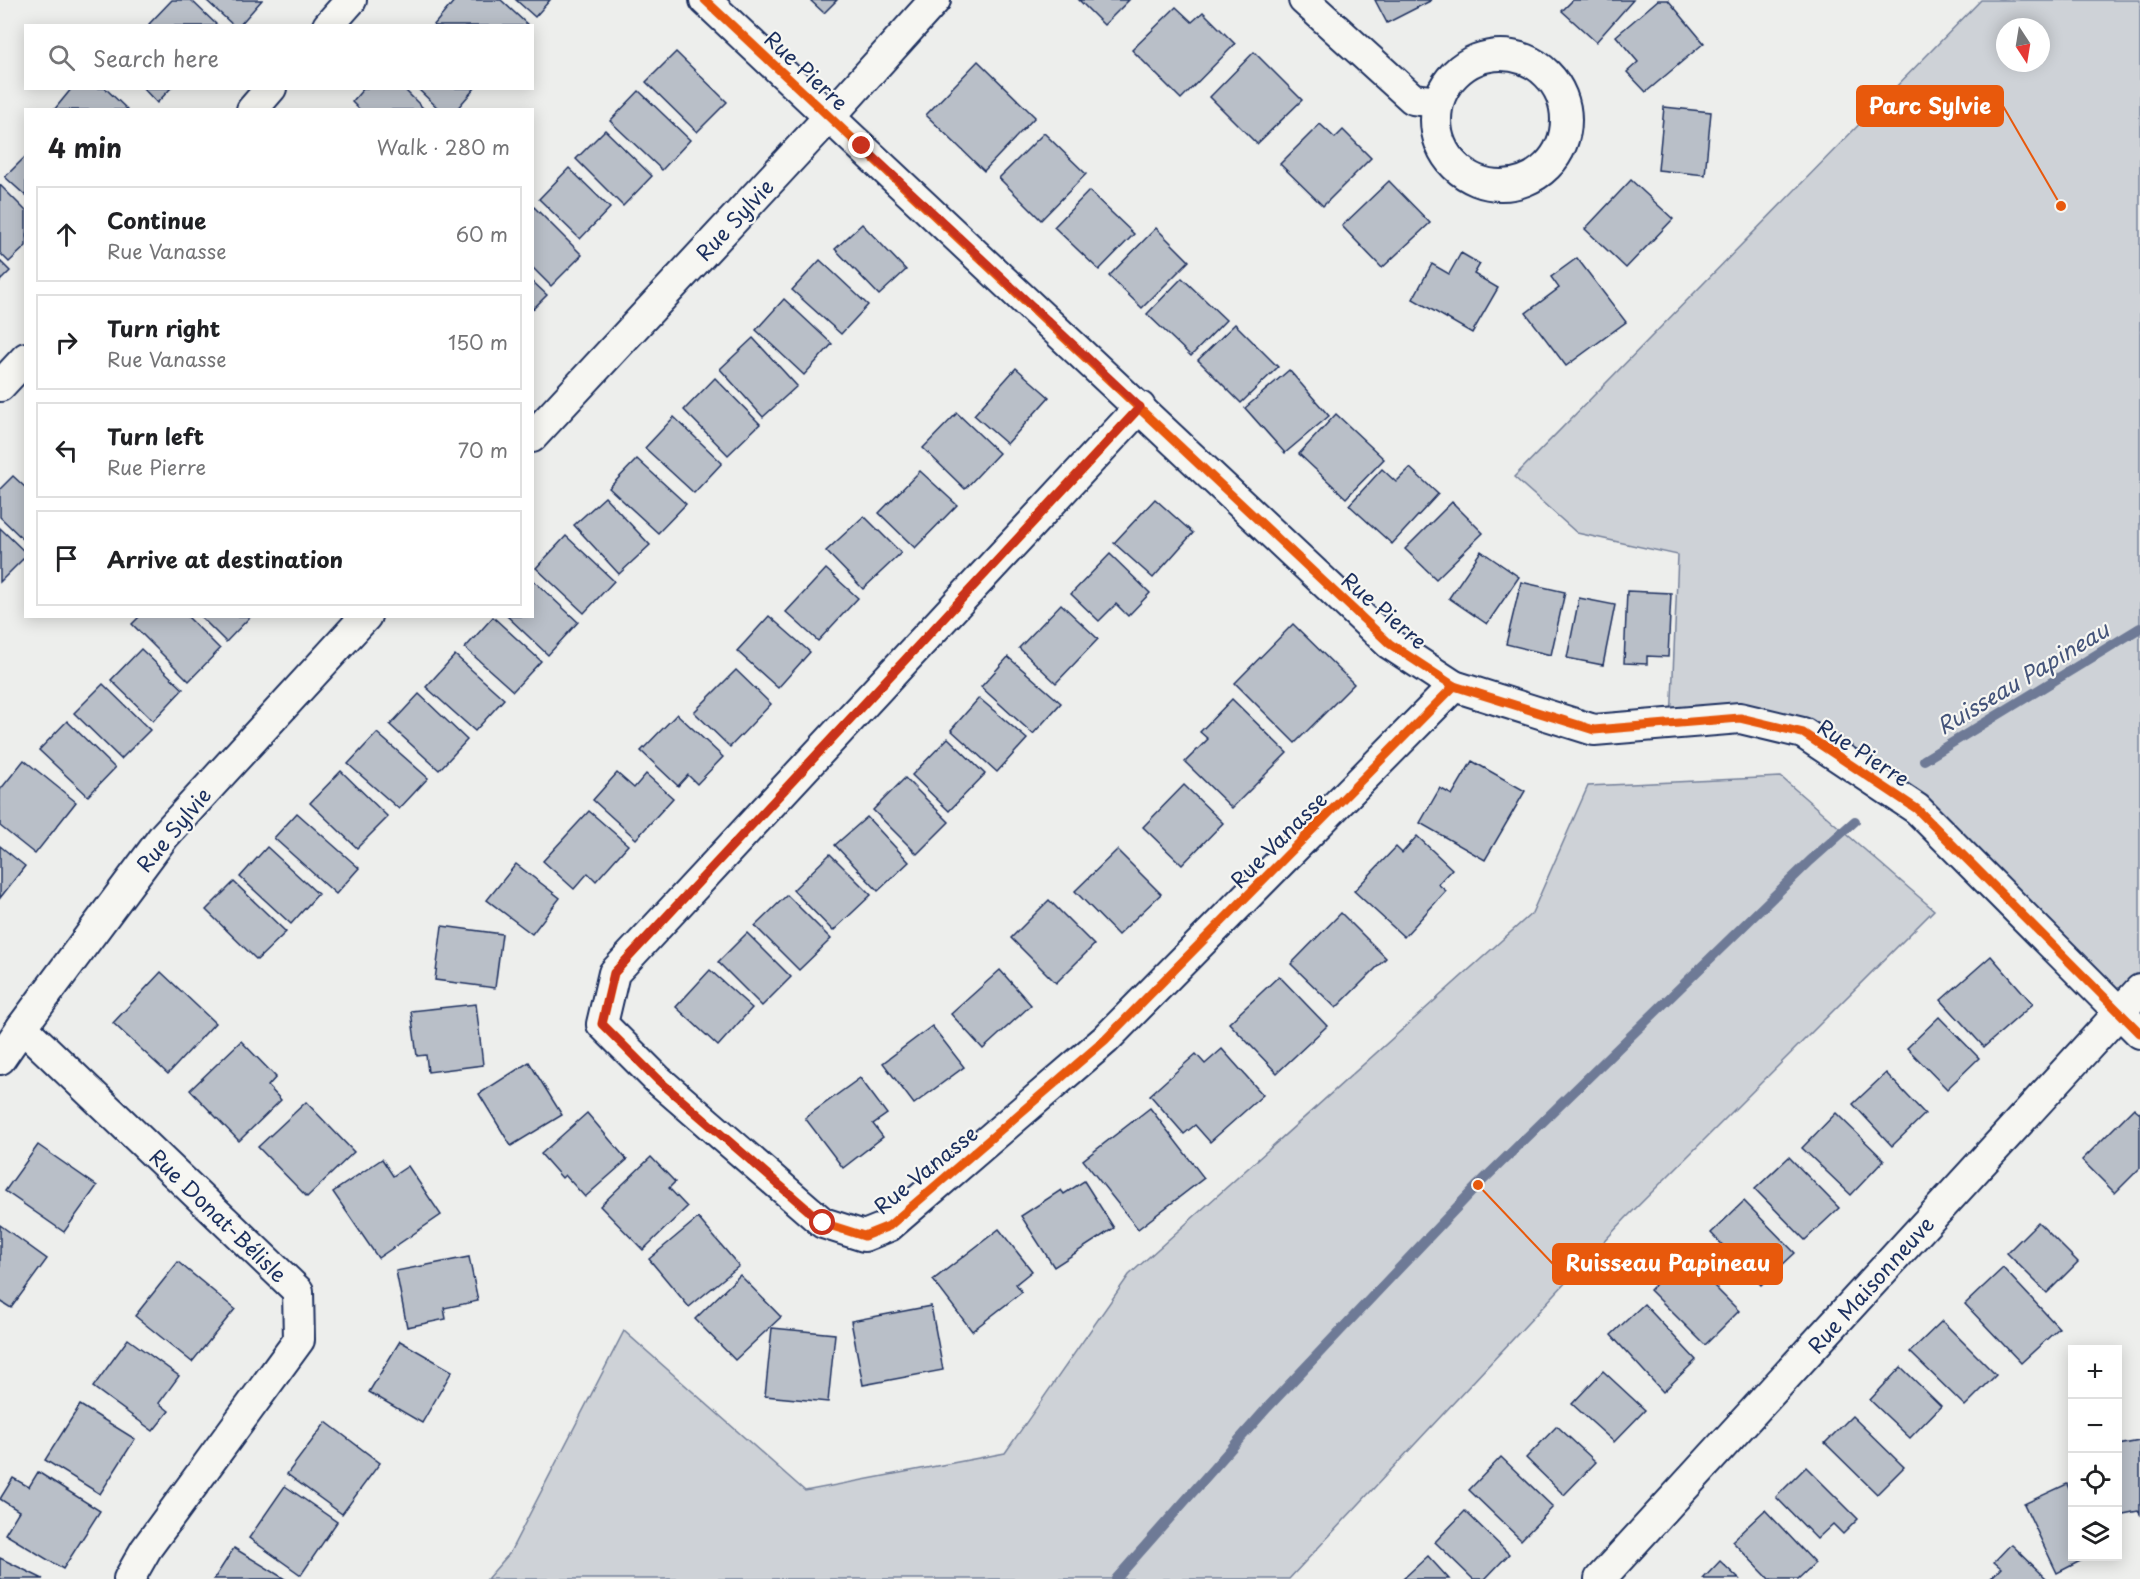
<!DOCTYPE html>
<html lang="en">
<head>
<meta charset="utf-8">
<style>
	:root { --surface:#fff; --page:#f6f6f6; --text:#202124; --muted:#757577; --line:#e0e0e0 }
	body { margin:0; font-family:"Playpen Sans",sans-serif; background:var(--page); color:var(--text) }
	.controls { position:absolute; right:18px; bottom:18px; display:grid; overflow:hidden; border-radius:0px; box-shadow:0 3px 15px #0003 }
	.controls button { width:54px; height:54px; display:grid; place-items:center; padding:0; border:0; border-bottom:2px solid var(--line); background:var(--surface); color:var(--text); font:30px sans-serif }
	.compass { position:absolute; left:1996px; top:18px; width:54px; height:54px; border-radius:50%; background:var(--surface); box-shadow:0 3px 15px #0003; rotate:168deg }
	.stop { position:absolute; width:18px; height:18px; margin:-14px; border:4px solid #c8321e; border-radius:50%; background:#fff }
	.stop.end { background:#c8321e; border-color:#fff; box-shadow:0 2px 6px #0008 }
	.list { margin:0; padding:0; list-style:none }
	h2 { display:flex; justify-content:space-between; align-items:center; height:78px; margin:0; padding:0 24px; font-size:26px }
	h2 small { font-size:20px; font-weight:400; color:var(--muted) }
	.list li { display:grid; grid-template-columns:39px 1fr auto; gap:18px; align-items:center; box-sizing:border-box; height:96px; margin:0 12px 12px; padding:0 12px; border:2px solid var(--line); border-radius:0px }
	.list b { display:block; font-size:22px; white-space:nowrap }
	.list p { margin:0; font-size:20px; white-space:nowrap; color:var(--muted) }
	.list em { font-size:20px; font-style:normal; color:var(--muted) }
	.icon { flex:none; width:33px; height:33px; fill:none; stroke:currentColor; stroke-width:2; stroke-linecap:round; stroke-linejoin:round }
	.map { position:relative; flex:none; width:2140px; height:1579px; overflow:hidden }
	.search { position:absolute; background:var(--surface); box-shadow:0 3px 15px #0003; left:24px; top:24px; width:510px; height:66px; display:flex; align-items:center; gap:15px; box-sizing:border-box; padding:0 21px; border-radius:0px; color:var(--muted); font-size:22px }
	.panel { position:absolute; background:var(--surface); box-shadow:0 3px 15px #0003; left:24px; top:108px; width:510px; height:510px; border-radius:0px }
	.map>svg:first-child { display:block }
</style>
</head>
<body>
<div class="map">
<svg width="2140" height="1579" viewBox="0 0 2140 1579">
	<rect width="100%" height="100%" fill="#edeeec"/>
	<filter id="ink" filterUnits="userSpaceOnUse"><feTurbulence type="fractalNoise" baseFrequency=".0167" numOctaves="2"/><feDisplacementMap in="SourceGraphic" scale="12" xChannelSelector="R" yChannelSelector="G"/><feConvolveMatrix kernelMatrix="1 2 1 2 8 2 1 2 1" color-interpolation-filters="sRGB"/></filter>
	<g filter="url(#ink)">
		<g fill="#ced2d7" stroke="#74809a" stroke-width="1.5" fill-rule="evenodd">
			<path d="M1981,0h159v990l-22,22 -201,-203 -114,-76 -132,-10 7,-168 -101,-22 -63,-56zM2005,27h36v36h-36z"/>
			<polygon points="1781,777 1934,910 1625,1219 1289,1579 487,1579 509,1554 624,1331 805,1491 1005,1453 1129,1275 1532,913 1588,786"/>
		</g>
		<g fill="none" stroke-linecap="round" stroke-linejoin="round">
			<g stroke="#6e7a96" stroke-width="10">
				<polyline points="1924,760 2140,628"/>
				<polyline points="1116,1579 1267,1408 1478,1185 1810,861 1855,821"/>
			</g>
		</g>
		<g fill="#b9bfc8" stroke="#1b2f5e" stroke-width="1.5">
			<polygon points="172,0 191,0 218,26 151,26 149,24"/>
			<polygon points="206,0 262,0 239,26 234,26"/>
			<polygon points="455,0 501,0 529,26 433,26"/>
			<polygon points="516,0 550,0 535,17"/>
			<polygon points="810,0 837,0 824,13"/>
			<polygon points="1079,0 1129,0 1104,25"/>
			<polygon points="1375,0 1432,0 1387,23"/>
			<polygon points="1573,0 1633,0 1596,42 1562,11"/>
			<polygon points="1658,0 1668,0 1704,43 1646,92 1627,72 1638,62 1616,36"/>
			<polygon points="1176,7 1192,22 1203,12 1235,44 1181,99 1132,50"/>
			<polygon points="676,52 727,102 697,132 646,82"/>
			<polygon points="1254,52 1302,100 1257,144 1210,97"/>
			<polygon points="978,61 1035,117 984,171 926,115"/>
			<polygon points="72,88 105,88 128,110 54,110"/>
			<polygon points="143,88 171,88 157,103"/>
			<polygon points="364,88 403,88 425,110 360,110 352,102"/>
			<polygon points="417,88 475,88 456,110 440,110"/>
			<polygon points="639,91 690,140 662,170 610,121"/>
			<polygon points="1664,107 1711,112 1705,175 1658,170"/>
			<polygon points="1320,124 1335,138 1343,130 1371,158 1323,206 1280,164"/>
			<polygon points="605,130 652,176 623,206 576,159"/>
			<polygon points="1044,133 1086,174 1041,220 999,178"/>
			<polygon points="26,156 26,196 5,177"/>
			<polygon points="569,168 610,208 580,239 539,199"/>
			<polygon points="1631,180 1673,219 1626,268 1585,229"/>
			<polygon points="1389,181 1430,223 1382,268 1342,226"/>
			<polygon points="0,185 26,211 26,246 9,262 0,253"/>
			<polygon points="1089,191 1134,234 1099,270 1054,227"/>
			<polygon points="534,207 582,255 551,286 532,267 532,209"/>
			<polygon points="862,224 906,270 879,295 835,249"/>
			<polygon points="1156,228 1189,261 1142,308 1109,276"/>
			<polygon points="1461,253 1480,264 1474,274 1498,288 1472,333 1413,299 1432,264 1449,274"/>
			<polygon points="1577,258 1626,322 1566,366 1526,313 1559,288 1551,277"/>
			<polygon points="820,260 868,305 841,334 792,290"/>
			<polygon points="0,261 10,271 0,281"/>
			<polygon points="1182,278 1226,320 1191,356 1147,314"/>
			<polygon points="532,281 547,295 532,310"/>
			<polygon points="784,299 832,344 804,375 756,330"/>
			<polygon points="1235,324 1278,367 1241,403 1198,360"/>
			<polygon points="753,338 797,386 763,417 720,369"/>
			<polygon points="1016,368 1049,397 1007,444 974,415"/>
			<polygon points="1289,370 1329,416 1285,453 1245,408"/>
			<polygon points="715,378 760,424 728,455 684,410"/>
			<polygon points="957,413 999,453 965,489 923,448"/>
			<polygon points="1336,414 1384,459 1346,498 1299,454"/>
			<polygon points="674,417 722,463 694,493 645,448"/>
			<polygon points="637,459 686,504 658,533 609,488"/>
			<polygon points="1410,468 1438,494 1392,544 1349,505 1382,469 1396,482"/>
			<polygon points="920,471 957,505 915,548 879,513"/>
			<polygon points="13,476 26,488 26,542 0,517 0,489"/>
			<polygon points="605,497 650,545 619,574 574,525"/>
			<polygon points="1155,499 1193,533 1153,578 1114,543"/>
			<polygon points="1452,502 1483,533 1436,579 1405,549"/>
			<polygon points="864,516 901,553 863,589 826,551"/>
			<polygon points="0,528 26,553 26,556 0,582"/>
			<polygon points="566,536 614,581 584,613 536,568"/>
			<polygon points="1481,551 1519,577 1487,624 1449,598"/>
			<polygon points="1110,554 1150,593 1128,616 1116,604 1099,621 1071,594"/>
			<polygon points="826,569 858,598 818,641 786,612"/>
			<polygon points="532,579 578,622 548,655 507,616 532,616"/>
			<polygon points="1521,582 1565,592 1551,655 1506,644"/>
			<polygon points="1627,591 1671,593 1668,657 1647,656 1647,664 1624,663"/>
			<polygon points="1579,598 1615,605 1603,665 1567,658"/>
			<polygon points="1061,604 1098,639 1056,683 1019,648"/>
			<polygon points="140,616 187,616 220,649 189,681 132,624"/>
			<polygon points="200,616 251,616 226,642"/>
			<polygon points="769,616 810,652 778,688 737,651"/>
			<polygon points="493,617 541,661 513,691 465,648"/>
			<polygon points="1293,624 1354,684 1295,743 1235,683"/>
			<polygon points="141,649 183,689 153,721 111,680"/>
			<polygon points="455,655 504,699 475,731 426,687"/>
			<polygon points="1008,657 1061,703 1033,734 981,687"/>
			<polygon points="736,670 771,704 730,747 694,712"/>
			<polygon points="103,684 150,730 121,759 74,713"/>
			<polygon points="419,694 467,740 439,770 390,725"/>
			<polygon points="979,698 1027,739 997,772 951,730"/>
			<polygon points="1232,699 1287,753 1232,808 1185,762 1208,739 1200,732"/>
			<polygon points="677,714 723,757 697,784 688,775 678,786 641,751"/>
			<polygon points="67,721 115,768 88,796 39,750"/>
			<polygon points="377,733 428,778 399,809 348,764"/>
			<polygon points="948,738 985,774 949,811 912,775"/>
			<polygon points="24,760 76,802 35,854 0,826 0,790"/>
			<polygon points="1472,761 1525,791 1485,860 1420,823 1440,788 1452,795"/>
			<polygon points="341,771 388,817 357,848 310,803"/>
			<polygon points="617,773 634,788 646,774 673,798 636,839 593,800"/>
			<polygon points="905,778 949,822 917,854 873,810"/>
			<polygon points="1184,785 1223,823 1182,865 1143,827"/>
			<polygon points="589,811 628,845 596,881 588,873 574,889 543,861"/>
			<polygon points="297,813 359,868 336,894 274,838"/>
			<polygon points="867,817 909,862 878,891 835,845"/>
			<polygon points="1417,836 1452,869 1438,884 1446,891 1404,937 1354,891 1396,847 1402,853"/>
			<polygon points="0,846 25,866 0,898"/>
			<polygon points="267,847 318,894 291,924 240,877"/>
			<polygon points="1117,850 1161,894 1118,935 1075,891"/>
			<polygon points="830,854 871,895 833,931 793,890"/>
			<polygon points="516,864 560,898 532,934 487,900"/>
			<polygon points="234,882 286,932 257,960 206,910"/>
			<polygon points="787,895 831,939 799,970 755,926"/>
			<polygon points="1049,900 1094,945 1056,983 1011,938"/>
			<polygon points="1341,913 1386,958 1336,1008 1291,964"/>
			<polygon points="442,926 502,934 495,988 435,980"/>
			<polygon points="747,933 791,977 762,1006 718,962"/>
			<polygon points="1991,956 2033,1004 1984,1047 1941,1000"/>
			<polygon points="710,970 752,1008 718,1046 676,1007"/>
			<polygon points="1000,970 1031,1005 983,1049 951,1014"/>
			<polygon points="161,972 215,1023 168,1074 113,1023"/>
			<polygon points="1279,976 1327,1026 1277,1073 1229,1023"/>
			<polygon points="476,1004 483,1065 428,1072 426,1055 417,1056 411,1011"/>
			<polygon points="1939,1017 1979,1058 1947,1089 1907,1048"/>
			<polygon points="932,1026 964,1067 914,1104 883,1063"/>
			<polygon points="241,1041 276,1077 268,1086 281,1100 239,1141 190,1090"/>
			<polygon points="1222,1049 1263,1095 1210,1142 1195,1125 1184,1134 1150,1095 1196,1054 1205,1064"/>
			<polygon points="529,1062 562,1115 511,1146 479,1094"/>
			<polygon points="1886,1073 1925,1114 1892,1146 1853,1104"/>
			<polygon points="860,1078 887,1114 873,1124 883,1137 843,1168 805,1118"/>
			<polygon points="306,1102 354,1152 307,1197 258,1147"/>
			<polygon points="1150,1108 1204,1178 1138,1229 1083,1160"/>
			<polygon points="2134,1108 2140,1113 2140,1168 2115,1193 2082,1160"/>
			<polygon points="587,1113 627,1160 585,1197 565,1175 562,1178 541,1154"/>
			<polygon points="1836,1113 1884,1160 1851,1195 1802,1148"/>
			<polygon points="38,1145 97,1186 64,1232 5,1191"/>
			<polygon points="651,1157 675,1182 669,1188 687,1207 643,1250 600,1206"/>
			<polygon points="1789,1157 1839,1208 1805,1240 1755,1189"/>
			<polygon points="382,1159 393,1176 408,1166 441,1215 378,1258 333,1192"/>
			<polygon points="1084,1181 1114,1228 1054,1267 1021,1216 1061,1190 1064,1194"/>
			<polygon points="1744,1201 1795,1253 1761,1285 1711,1233"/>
			<polygon points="698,1218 739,1266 689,1307 649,1259"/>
			<polygon points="2038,1222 2078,1262 2047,1293 2007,1253"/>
			<polygon points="0,1225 47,1259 11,1308 0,1301"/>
			<polygon points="999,1229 1032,1271 1016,1284 1022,1292 972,1331 933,1280"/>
			<polygon points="1684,1256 1739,1311 1705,1345 1650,1290"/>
			<polygon points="469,1257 478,1301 444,1308 446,1319 407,1327 396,1271"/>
			<polygon points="178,1262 235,1309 192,1362 135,1316"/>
			<polygon points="2003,1268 2059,1328 2021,1363 1965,1304"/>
			<polygon points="740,1275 781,1317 735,1360 695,1319"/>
			<polygon points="1644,1304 1696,1360 1663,1392 1611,1335"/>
			<polygon points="931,1306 943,1370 863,1385 851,1321"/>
			<polygon points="1942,1321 1996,1375 1965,1406 1910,1352"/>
			<polygon points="772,1328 835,1334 828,1402 765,1396"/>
			<polygon points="128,1339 179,1376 159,1403 169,1411 153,1431 93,1387"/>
			<polygon points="400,1341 452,1371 422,1423 369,1392"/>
			<polygon points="1901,1367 1941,1406 1910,1438 1870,1400"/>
			<polygon points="1603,1371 1645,1410 1614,1442 1572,1404"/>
			<polygon points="80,1405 135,1439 100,1494 45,1460"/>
			<polygon points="1852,1416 1904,1467 1877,1494 1825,1443"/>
			<polygon points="326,1422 380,1463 342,1514 287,1474"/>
			<polygon points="1557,1426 1596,1462 1564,1495 1526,1458"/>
			<polygon points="2140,1441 2140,1514 2138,1511 2118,1515 2118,1445"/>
			<polygon points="1501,1457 1553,1507 1521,1540 1469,1490"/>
			<polygon points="1806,1467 1858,1519 1843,1534 1833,1524 1817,1539 1776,1497"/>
			<polygon points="38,1472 100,1511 63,1569 5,1534 19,1511 0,1499 13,1478 29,1487"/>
			<polygon points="2067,1484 2072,1496 2072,1556 2090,1556 2057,1573 2024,1504"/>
			<polygon points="285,1486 337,1522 301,1575 249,1538"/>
			<polygon points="1765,1510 1815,1563 1798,1579 1769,1579 1732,1541"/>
			<polygon points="1465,1511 1509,1554 1485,1579 1473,1579 1435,1542"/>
			<polygon points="2011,1544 2047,1579 1990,1579 2001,1568 1994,1562"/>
			<polygon points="234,1548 285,1579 214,1579"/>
			<polygon points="1428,1556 1449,1579 1403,1579"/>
			<polygon points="0,1558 43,1579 0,1579"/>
			<polygon points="1720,1561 1739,1579 1703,1579"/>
		</g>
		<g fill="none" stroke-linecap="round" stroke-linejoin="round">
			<defs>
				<g id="street">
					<polyline points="705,0 1390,644 1454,686 1594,730 1740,718 1803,733 1917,809 2140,1033"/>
					<polyline points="1304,0 1413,99 1438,102"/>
					<polyline points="328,26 351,0"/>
					<circle cx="1501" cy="120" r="65"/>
					<polyline points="252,110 271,88"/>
					<polyline points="0,386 26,358"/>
					<polyline points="1140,407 614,973 602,1024 657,1079 823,1223 864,1236 889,1226 1105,1040 1454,686"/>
					<polyline points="532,437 844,101 935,0"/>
					<polyline points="22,1027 298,1291 299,1340 146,1549 129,1579"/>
					<polyline points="0,1059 22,1027 164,836 366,616"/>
					<polyline points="1600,1579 2140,990"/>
				</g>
			</defs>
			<use href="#street" stroke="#1b2f5e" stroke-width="34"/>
			<use href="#street" stroke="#f6f6f2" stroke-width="30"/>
			<defs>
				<g id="cycleway">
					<polyline points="705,0 1390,644 1454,686 1594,730 1740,718 1803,733 1917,809 2140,1033"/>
					<polyline points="1140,407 614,973 602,1024 657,1079 823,1223 864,1236 889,1226 1105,1040 1454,686"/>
				</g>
			</defs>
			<use href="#cycleway" stroke="#f6f6f2" stroke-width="13"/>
			<use href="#cycleway" stroke="#e8590c" stroke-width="9"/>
		</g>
	</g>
	<g fill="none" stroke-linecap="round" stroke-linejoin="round" filter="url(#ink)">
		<polyline stroke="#c8321e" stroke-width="8" points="823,1223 657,1079 602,1024 614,973 1140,407 862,146"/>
	</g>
	<g text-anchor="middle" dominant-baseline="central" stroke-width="4.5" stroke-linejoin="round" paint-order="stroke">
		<g font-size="21" fill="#1b2f5e" stroke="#f6f6f2">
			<text transform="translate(807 70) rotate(43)">Rue Pierre</text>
			<text transform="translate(734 219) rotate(-47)">Rue Sylvie</text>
			<text transform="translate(1385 610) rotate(41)">Rue Pierre</text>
			<text transform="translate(1864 752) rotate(33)">Rue Pierre</text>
			<text transform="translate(173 829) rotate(-50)">Rue Sylvie</text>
			<text transform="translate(1278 839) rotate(-45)">Rue Vanasse</text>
			<text transform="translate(925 1169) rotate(-39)">Rue Vanasse</text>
			<text transform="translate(219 1215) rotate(44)">Rue Donat-Bélisle</text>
			<text transform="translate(1870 1284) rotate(-48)">Rue Maisonneuve</text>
		</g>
		<g font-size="22" font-style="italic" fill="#44547a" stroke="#f6f6f2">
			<text transform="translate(2022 677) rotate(-31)">Ruisseau Papineau</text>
		</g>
	</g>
	<path fill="none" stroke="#e8590c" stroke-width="2" d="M2061 206L2003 106M1478 1185L1553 1264"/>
	<g fill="#e8590c" stroke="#f6f6f2" stroke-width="2">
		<circle cx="2061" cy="206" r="6"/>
		<circle cx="1478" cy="1185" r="6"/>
	</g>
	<g fill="#e8590c" stroke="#e8590c" stroke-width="2">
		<rect x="1857" y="86" width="146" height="40" rx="6"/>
		<rect x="1553" y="1244" width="229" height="40" rx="6"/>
	</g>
	<g font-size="22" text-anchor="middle" font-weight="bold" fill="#fff">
		<text x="1930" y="114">Parc Sylvie</text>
		<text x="1668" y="1271">Ruisseau Papineau</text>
	</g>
</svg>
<div class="controls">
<button>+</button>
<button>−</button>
<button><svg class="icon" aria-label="locate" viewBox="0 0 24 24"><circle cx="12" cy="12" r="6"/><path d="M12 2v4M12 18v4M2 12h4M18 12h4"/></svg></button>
<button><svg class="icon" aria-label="layers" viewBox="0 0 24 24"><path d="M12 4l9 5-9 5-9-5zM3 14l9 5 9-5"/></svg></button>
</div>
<svg class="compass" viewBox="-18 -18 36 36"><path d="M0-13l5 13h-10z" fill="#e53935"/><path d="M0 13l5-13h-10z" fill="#757577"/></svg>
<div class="stop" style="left:823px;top:1223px"></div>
<div class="stop end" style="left:862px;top:146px"></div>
<div class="search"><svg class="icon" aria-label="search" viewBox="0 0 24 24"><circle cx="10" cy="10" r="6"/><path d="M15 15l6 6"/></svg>Search here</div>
<section class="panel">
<h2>4 min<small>Walk · 280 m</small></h2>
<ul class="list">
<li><svg class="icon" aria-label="ahead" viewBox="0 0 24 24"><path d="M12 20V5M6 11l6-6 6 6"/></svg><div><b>Continue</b><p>Rue Vanasse</p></div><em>60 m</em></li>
<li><svg class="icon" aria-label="right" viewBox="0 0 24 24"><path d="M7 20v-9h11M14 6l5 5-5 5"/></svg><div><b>Turn right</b><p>Rue Vanasse</p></div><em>150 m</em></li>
<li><svg class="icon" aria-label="left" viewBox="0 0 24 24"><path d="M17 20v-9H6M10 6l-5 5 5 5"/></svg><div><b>Turn left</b><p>Rue Pierre</p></div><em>70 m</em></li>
<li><svg class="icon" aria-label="arrive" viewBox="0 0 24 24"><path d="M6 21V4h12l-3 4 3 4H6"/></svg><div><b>Arrive at destination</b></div></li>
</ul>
</section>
</div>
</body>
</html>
